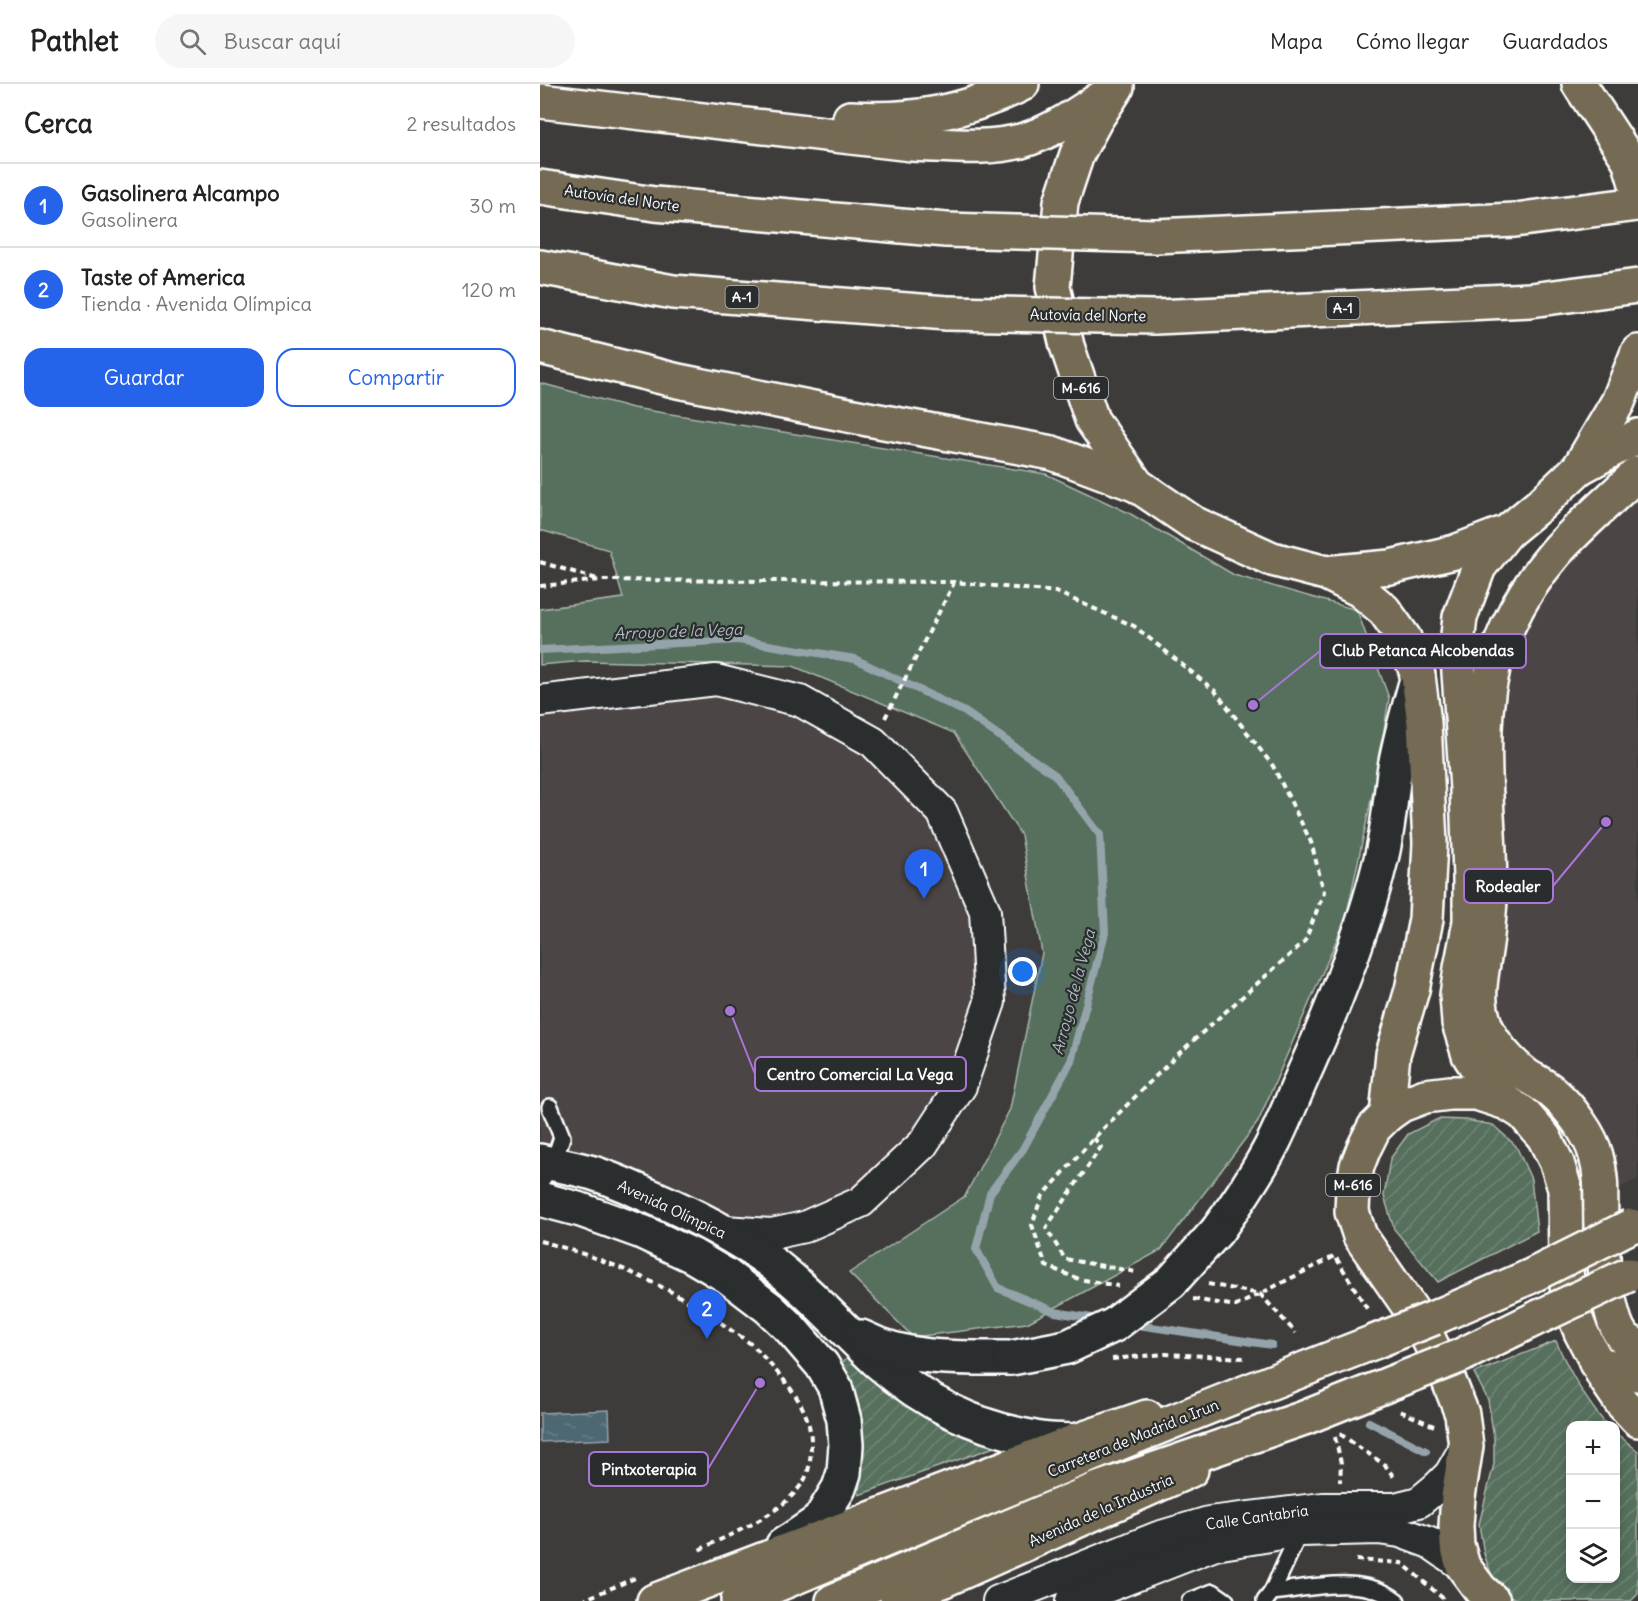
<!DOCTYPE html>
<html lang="es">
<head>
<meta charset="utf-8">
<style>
	:root { --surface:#fff; --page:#f6f6f6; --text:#222; --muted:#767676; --line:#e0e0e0; --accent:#2563eb }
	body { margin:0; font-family:Delius,sans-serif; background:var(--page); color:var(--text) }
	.controls { position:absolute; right:18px; bottom:18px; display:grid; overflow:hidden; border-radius:12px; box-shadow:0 3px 9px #0003 }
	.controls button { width:54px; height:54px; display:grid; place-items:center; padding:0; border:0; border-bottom:2px solid var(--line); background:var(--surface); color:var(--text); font:30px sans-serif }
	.you { position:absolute; left:483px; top:888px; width:21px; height:21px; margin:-15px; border:4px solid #fff; border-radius:50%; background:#1a73e8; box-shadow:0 0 0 9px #1a73e833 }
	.badge { display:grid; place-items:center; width:39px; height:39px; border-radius:50%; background:var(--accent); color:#fff; font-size:20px; font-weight:700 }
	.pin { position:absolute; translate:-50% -50px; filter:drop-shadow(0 2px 3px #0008) }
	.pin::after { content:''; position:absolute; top:32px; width:21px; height:18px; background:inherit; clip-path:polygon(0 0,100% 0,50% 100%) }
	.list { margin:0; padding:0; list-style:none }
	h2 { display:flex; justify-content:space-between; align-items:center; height:78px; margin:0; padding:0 24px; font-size:26px }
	h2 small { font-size:20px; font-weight:400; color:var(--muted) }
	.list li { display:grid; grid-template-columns:39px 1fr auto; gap:18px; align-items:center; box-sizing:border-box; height:84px; padding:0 24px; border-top:2px solid var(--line) }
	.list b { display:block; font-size:22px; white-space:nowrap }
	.list p { margin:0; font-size:20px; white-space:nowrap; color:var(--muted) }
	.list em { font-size:20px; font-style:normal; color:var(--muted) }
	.actions { display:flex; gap:12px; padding:18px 24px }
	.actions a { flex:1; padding:14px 0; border:2px solid var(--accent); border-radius:18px; text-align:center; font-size:21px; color:var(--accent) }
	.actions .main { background:var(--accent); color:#fff }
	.icon { flex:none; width:33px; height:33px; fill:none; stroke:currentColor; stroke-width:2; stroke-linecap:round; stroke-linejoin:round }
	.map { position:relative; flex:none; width:1098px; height:1517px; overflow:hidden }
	header { display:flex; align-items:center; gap:36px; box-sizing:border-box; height:84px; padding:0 30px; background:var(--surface); border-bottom:2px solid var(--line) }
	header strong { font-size:28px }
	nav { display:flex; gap:33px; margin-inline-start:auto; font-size:21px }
	.search { width:420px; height:54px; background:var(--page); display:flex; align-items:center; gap:15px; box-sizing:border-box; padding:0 21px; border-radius:33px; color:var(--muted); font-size:22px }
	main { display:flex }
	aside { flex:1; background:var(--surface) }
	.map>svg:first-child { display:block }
</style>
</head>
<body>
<header>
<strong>Pathlet</strong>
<div class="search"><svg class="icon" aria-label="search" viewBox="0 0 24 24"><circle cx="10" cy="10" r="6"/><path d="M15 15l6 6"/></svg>Buscar aquí</div>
<nav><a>Mapa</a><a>Cómo llegar</a><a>Guardados</a></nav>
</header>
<main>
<aside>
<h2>Cerca<small>2 resultados</small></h2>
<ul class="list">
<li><span class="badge">1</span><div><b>Gasolinera Alcampo</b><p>Gasolinera</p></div><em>30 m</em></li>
<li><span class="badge">2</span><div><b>Taste of America</b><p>Tienda · Avenida Olímpica</p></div><em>120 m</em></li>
</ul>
<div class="actions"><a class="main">Guardar</a><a>Compartir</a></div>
</aside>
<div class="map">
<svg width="1098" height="1517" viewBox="0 0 1098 1517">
	<defs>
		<pattern id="garden-furrows" width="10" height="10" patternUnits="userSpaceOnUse" patternTransform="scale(1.5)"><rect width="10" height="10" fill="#56705d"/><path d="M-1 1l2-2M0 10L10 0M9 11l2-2" fill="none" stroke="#6f8575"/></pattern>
		<pattern id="water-ripples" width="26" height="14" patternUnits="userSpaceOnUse" patternTransform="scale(1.5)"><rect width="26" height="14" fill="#4e6773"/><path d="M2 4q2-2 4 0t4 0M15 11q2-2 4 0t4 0" fill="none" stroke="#697e88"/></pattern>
	</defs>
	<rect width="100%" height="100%" fill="#3e3b3b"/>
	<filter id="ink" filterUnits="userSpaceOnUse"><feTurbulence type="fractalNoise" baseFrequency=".0167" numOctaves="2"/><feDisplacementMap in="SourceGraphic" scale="12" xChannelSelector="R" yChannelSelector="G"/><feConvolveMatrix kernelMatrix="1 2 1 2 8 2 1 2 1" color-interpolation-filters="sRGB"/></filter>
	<g filter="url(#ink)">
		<g fill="#4c4544">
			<polygon points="1098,415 1098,1095 1080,1104 1066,1063 1051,1026 1012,985 972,962 955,928 966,795 959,648 967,586 998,516 1068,438"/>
			<polygon points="176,596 260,617 402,728 445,827 450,918 421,1002 321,1118 232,1150 0,1077 0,617"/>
		</g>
		<polygon fill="#56705d" stroke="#aab8ae" stroke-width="1.5" points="0,299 93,324 506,390 589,429 694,491 817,526 849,614 838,684 806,834 718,1038 621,1166 487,1239 373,1253 309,1189 425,1112 470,1025 502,869 481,751 414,649 253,582 45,577 0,581 0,525 83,514 69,466 0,446"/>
		<g fill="url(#garden-furrows)" stroke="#aab8ae" stroke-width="1.5">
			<polygon points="898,1035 926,1036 953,1041 976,1062 991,1095 997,1147 898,1198 854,1145 844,1112 850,1075 868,1050"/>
			<path d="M1016,1257c13,30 29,59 51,84l-37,1v152h46v-145l22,18v143l-7,7h-112l-9,-5 -18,-20 -8,-22 -5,-30 15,-60v-26l-6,-38 -14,-27z"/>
			<polygon points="312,1268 460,1361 319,1411 322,1360 300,1281"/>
		</g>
		<polygon fill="url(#water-ripples)" stroke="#95a4ab" stroke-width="1.5" points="69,1326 70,1355 0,1358 0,1329"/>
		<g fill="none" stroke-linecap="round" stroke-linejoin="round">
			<g stroke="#95a4ab" stroke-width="8">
				<polyline points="0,566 198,556 315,575 425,628 515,691 560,751 565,849 531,977 483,1065 450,1109 436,1165 458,1204 515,1228 558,1235"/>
				<polyline points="591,1240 732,1261"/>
				<polyline points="829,1338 886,1367"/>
			</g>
			<defs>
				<g id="service">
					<polyline points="0,1098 13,1080 22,1053 10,1023"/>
					<polyline points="732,1508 760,1447"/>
					<polyline points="650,1517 673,1508 686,1517"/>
					<path d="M725,1517l7,-9c39,-4 92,-18 125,9"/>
				</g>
				<g id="minor">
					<polyline points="0,617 176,596 260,617 333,658 402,728 445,827 450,918 421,1002 383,1060 321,1118 264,1143 232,1150 184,1147"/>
					<polyline points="458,1517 618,1453 669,1438 783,1424 855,1424 879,1418 897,1403 910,1390 926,1362"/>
					<polyline points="531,1517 675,1461 760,1447 838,1445 860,1448 890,1459 923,1482"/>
				</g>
				<g id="tertiary">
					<path d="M0,1077c18,4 36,7 53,12 22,7 43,17 64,26 39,17 76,36 111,61 40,30 73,68 110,102 47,41 96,65 157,76 13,3 28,2 41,3"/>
					<polyline points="0,1115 41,1126 102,1148 153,1172 187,1192 229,1224 251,1245 282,1281 295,1303 304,1336 306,1361 304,1389 299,1404 279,1437 254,1454 243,1461"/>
					<path d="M677,1147c21,-29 40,-57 56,-88 13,-26 23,-53 35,-79 29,-65 55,-132 72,-201 8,-30 10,-60 14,-90 5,-33 15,-65 24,-97"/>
					<path d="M321,1253c47,24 99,21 150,21"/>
				</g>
				<g id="primary">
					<polyline points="114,1517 536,1357 607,1333"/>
					<polyline points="357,1517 651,1386"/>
				</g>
				<g id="trunk">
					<polyline points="1039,0 1089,76 1098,106"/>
					<polyline points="577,3 556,35 537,70 521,118 513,203 527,262 552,336 597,401 653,439 732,475 786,489 820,506 844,526 864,554 878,592 884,639 890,759 886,835 872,906 853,970 847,1031"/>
					<polyline points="786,489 850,483 915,468 967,448 1001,420 1039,384 1078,318 1098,268"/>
					<polyline points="967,1019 941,990 929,971 919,939 917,911 921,884 930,838 930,794 927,705 917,560 920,533 939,483 967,448"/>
					<polyline points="1056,1279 1098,1290"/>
					<polyline points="953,1517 940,1505 923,1482 917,1461 916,1442 918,1413 926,1362 922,1330 909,1297 889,1256 872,1227 820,1152 812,1128 813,1104 817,1082 824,1064 834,1044 847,1031 861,1021 885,1012 910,1009 936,1009 967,1019 983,1029 1004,1053 1017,1079 1025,1105 1026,1183 1028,1215 1041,1248 1065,1294 1082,1319 1098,1336"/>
				</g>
				<g id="motorway">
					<path d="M0,17l371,43c36,1 75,6 110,-3 34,-9 64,-33 93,-51"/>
					<path d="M310,34c63,4 116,-6 172,-34"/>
					<polyline points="0,103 115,120 406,146"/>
					<polyline points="615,152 975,136 1098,120"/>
					<polyline points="0,183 133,208 407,229"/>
					<polyline points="615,233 991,216 1098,202"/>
					<polyline points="0,263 138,297 328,335 512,369 597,401"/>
					<polyline points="1039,384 1098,352"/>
					<path d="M1098,389c-27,26 -57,51 -82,79 -39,45 -66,100 -70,160 -5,63 5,125 4,188 -1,15 -2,30 -4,44 -4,31 -12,52 0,83 9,20 24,36 41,49 8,5 17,9 25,16 17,14 39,43 44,64 7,24 4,45 5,69 1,25 3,49 8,74 3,13 5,26 13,37 4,4 11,8 16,11"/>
					<polyline points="894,1234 989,1193"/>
					<polyline points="920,1272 999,1233"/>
					<path d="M198,1517c212,-88 423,-177 636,-259"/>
					<polyline points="293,1517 558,1405 764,1334 854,1298"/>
				</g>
			</defs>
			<use href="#service" stroke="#fff" stroke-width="20"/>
			<use href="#minor" stroke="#fff" stroke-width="34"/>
			<use href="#tertiary" stroke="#fff" stroke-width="38"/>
			<use href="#primary" stroke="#fff" stroke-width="38"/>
			<use href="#trunk" stroke="#fff" stroke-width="38"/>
			<use href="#motorway" stroke="#fff" stroke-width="38"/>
			<g stroke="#fff" stroke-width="4" stroke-dasharray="6 4.5" stroke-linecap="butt">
				<polyline points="0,478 57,495"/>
				<polyline points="0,502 61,496 414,498 516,508 594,542 675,607 733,682 771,758 784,808 765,857 636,972 554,1054 501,1114 492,1141 506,1182 539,1195 578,1202"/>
				<polyline points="345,634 414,499"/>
				<polyline points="554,1054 561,1063 506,1144 525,1175 596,1188"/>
				<path d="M0,1157c68,18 136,47 192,90 8,5 16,10 22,16 8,8 15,16 22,24 18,20 35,43 35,71 0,13 -1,30 -8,40 -22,34 -71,51 -106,69"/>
				<polyline points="668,1200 720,1210 756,1249"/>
				<polyline points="653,1215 696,1222 795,1172 829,1228"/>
				<polyline points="572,1275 625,1270 705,1274"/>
				<polyline points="860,1327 894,1342"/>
				<polyline points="800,1350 845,1381 856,1396"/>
				<polyline points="795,1353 801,1379 800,1398"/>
				<polyline points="816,1476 862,1479 906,1517"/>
				<polyline points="41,1517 95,1494"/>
			</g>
			<use href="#service" stroke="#2a2d2e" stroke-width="15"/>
			<use href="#minor" stroke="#2a2d2e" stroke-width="30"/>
			<use href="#tertiary" stroke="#2a2d2e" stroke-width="33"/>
			<use href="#primary" stroke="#746b52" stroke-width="33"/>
			<use href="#trunk" stroke="#746b52" stroke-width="33"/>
			<use href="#motorway" stroke="#746b52" stroke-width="33"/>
			<defs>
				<polyline id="tertiary-bridge" points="471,1274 527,1263 574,1241 631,1198 677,1147"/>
				<g id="motorway-bridge">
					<polyline points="406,146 615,152"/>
					<polyline points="407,229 615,233"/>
					<polyline points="989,1193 1091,1142"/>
					<polyline points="999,1233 1088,1191"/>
					<polyline points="834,1258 894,1234"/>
					<polyline points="854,1298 920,1272"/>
				</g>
			</defs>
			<use href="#tertiary-bridge" stroke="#fff" stroke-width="38" stroke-linecap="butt"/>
			<use href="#motorway-bridge" stroke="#fff" stroke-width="38" stroke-linecap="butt"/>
			<use href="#tertiary-bridge" stroke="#2a2d2e" stroke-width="33"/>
			<use href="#motorway-bridge" stroke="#746b52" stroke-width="33"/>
		</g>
	</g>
	<g text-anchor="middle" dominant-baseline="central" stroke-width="4.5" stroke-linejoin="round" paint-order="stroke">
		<g fill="#2a2d2e" stroke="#bfc0c0" stroke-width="1.5">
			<rect x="185.5" y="202" width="33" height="22" rx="4.5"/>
			<rect x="786.5" y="213" width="33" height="22" rx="4.5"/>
			<rect x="514" y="293" width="54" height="22" rx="4.5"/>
			<rect x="786" y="1090" width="54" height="22" rx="4.5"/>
		</g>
		<g font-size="14" font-weight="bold" fill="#fff">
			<text x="202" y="213">A-1</text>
			<text x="803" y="224">A-1</text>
			<text x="541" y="304">M-616</text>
			<text x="813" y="1101">M-616</text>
		</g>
		<g font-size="15" fill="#fff" stroke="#2a2d2e">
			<text transform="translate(82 114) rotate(8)">Autovía del Norte</text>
			<text transform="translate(548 231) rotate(1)">Autovía del Norte</text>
			<text transform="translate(132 1125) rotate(25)">Avenida Olímpica</text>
			<text transform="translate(593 1354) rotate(-22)">Carretera de Madrid a Irun</text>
			<text transform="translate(561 1426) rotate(-24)">Avenida de la Industria</text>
			<text transform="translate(717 1433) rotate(-8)">Calle Cantabria</text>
		</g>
		<g font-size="16" font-style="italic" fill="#afbbc0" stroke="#2a2d2e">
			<text transform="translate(138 547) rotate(-2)">Arroyo de la Vega</text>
			<text transform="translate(533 908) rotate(-75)">Arroyo de la Vega</text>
		</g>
	</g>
	<path fill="none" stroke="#a976d5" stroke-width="2" d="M713 621L780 567M1066 738L1013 802M190 927L215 990M220 1299L168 1385"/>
	<g fill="#a976d5" stroke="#2a2d2e" stroke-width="2">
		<circle cx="713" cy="621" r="6"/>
		<circle cx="1066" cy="738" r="6"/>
		<circle cx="190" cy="927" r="6"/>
		<circle cx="220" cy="1299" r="6"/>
	</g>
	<g fill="#2a2d2e" stroke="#a976d5" stroke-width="2">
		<rect x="780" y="550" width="206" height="34" rx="6"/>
		<rect x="924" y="785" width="89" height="34" rx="6"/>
		<rect x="215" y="973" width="211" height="34" rx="6"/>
		<rect x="49" y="1368" width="119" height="34" rx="6"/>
	</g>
	<g font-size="16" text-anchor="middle" font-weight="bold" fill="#fff">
		<text x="883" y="572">Club Petanca Alcobendas</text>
		<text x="968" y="808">Rodealer</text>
		<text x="320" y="996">Centro Comercial La Vega</text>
		<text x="109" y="1391">Pintxoterapia</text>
	</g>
</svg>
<div class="controls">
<button>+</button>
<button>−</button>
<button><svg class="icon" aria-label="layers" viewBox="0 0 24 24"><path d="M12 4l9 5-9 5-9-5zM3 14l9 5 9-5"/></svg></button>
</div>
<div class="you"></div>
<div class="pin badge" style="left:384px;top:815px">1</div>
<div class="pin badge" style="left:167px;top:1255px">2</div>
</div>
</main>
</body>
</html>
